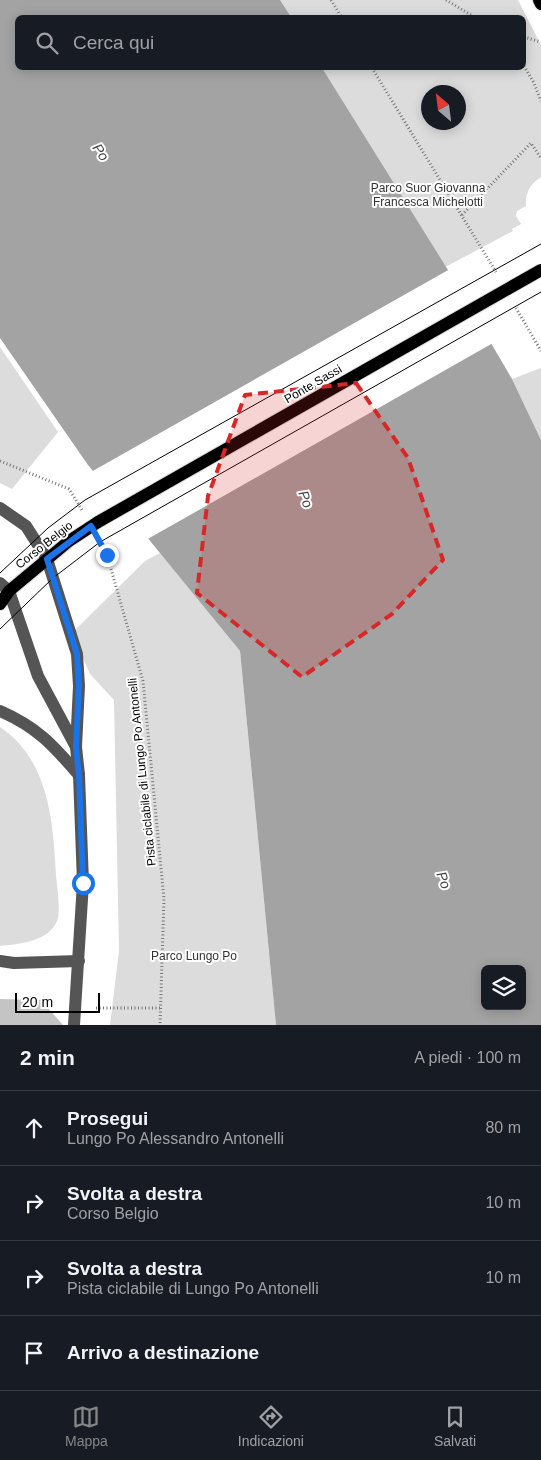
<!DOCTYPE html>
<html lang="it">
<head>
<meta charset="utf-8">
<style>
	:root { --surface:#171b24; --page:#242831; --text:#f1f3f6; --muted:#9ea1a6; --line:#363941; --accent:#858687 }
	body { margin:0; font-family:Helvetica,sans-serif; background:var(--page); color:var(--text) }
	.controls { position:absolute; right:15px; bottom:15px; display:grid; overflow:hidden; border-radius:8px; box-shadow:0 2px 12px #0003 }
	.controls button { width:45px; height:45px; display:grid; place-items:center; padding:0; border:0; border-bottom:1px solid var(--line); background:var(--surface); color:var(--text); font:25px sans-serif }
	.compass { position:absolute; left:421px; top:85px; width:45px; height:45px; border-radius:50%; background:var(--surface); box-shadow:0 2px 12px #0003; rotate:332deg }
	.scale { position:absolute; left:15px; bottom:12px; width:85px; box-sizing:border-box; padding-left:5px; border:2px solid #000; border-top:0; font-size:14px; line-height:18px; white-space:nowrap; color:#000; -webkit-text-stroke:4px #fff; paint-order:stroke }
	.stop { position:absolute; width:15px; height:15px; margin:-11px; border:4px solid #1a73e8; border-radius:50%; background:#fff }
	.stop.end { background:#1a73e8; border-color:#fff; box-shadow:0 1px 5px #0008 }
	.list { margin:0; padding:0; list-style:none }
	h2 { display:flex; justify-content:space-between; align-items:center; height:65px; margin:0; padding:0 20px; font-size:21px }
	h2 small { font-size:16px; font-weight:400; color:var(--muted) }
	.list li { display:grid; grid-template-columns:32px 1fr auto; gap:15px; align-items:center; box-sizing:border-box; height:75px; padding:0 20px; border-top:1px solid var(--line) }
	.list b { display:block; font-size:19px; white-space:nowrap }
	.list p { margin:0; font-size:16px; white-space:nowrap; color:var(--muted) }
	.list em { font-size:16px; font-style:normal; color:var(--muted) }
	.icon { flex:none; width:28px; height:28px; fill:none; stroke:currentColor; stroke-width:2; stroke-linecap:round; stroke-linejoin:round }
	.map { position:relative; flex:none; width:541px; height:1025px; overflow:hidden }
	.search { position:absolute; background:var(--surface); box-shadow:0 2px 12px #0003; left:15px; right:15px; top:15px; height:55px; display:flex; align-items:center; gap:12px; box-sizing:border-box; padding:0 18px; border-radius:8px; color:var(--muted); font-size:19px }
	.sheet { height:365px; background:var(--surface) }
	nav { display:flex; justify-content:space-around; align-items:center; box-sizing:border-box; height:70px; border-top:1px solid var(--line); background:var(--surface); font-size:14px; color:var(--muted) }
	nav a { display:grid; justify-items:center; gap:2px }
	nav .on { color:var(--accent) }
	.map>svg:first-child { display:block }
</style>
</head>
<body>
<div class="map">
<svg width="541" height="1025" viewBox="0 0 541 1025">
	<rect width="100%" height="100%" fill="#fff"/>
	<g fill="#dcdcdc" fill-rule="evenodd">
		<path d="M224,0h294l23,45v132c-11,7 -16,16 -15,29l-9,5 -1,5 5,8 -9,5 1,2 -94,50 -154,-213h259v-50l-289,-1zM428,92h30v30h-30z"/>
		<polygon points="0,347 58,432 12,489 0,483"/>
		<polygon points="541,368 541,440 512,379"/>
		<polygon points="160,553 240,651 276,1025 110,1025 119,951 114,700 90,674 72,633 145,561"/>
		<path d="M0,727c49,33 53,94 56,148 1,12 5,36 1,46 -9,21 -38,23 -57,25z"/>
	</g>
	<path fill="#a3a3a3" fill-rule="evenodd" d="M0,0h280l11,17 -273,1v50h304l126,202 64,109 29,61v585h-265l-36,-374 -152,-186 -88,-127zM485,969h37v37h-37z"/>
	<polygon fill="#fff" points="450,269 493,343 146,540 91,472"/>
	<polygon fill="#c4c4c4" points="0,999 41,1000 63,1025 0,1025"/>
	<g fill="none" stroke-linecap="round" stroke-linejoin="round">
		<defs>
			<g id="major">
				<polyline points="539,0 541,4"/>
				<polyline points="0,604 9,591 69,541 98,522"/>
			</g>
		</defs>
		<use href="#major" stroke="#dbdbdb" stroke-width="14"/>
		<g stroke="#777" stroke-width="3" stroke-dasharray="1 2.5" stroke-linecap="butt">
			<polyline points="331,0 342,18"/>
			<polyline points="446,0 476,18"/>
			<polyline points="524,37 541,42"/>
			<polyline points="524,66 534,83 541,101"/>
			<polyline points="372,68 496,272"/>
			<polyline points="462,215 531,143 541,158"/>
			<polyline points="516,308 541,351"/>
			<polyline points="0,461 69,489 82,510"/>
			<polyline points="101,543 107,555 143,681 164,899 160,1025"/>
			<polyline points="96,1008 160,1008"/>
		</g>
		<g stroke="#555" stroke-width="12">
			<polyline points="0,508 26,526 47,559 77,654 79,686 76,747 79,775 83,883 74,1025"/>
			<polyline points="0,583 9,591 38,676 76,747"/>
			<path d="M0,711c37,16 53,34 79,64"/>
			<polyline points="0,961 14,963 79,961"/>
		</g>
		<use href="#major" stroke="#000" stroke-width="12"/>
		<g stroke="#000" stroke-width="1">
			<polyline points="0,573 48,528 85,500 541,244"/>
			<polyline points="0,629 53,578 100,542 541,292"/>
		</g>
		<defs>
			<polyline id="major-bridge" points="98,522 541,270"/>
		</defs>
		<use href="#major-bridge" stroke="#dbdbdb" stroke-width="14" stroke-linecap="butt"/>
		<use href="#major-bridge" stroke="#000" stroke-width="12"/>
	</g>
	<g fill="none" stroke-linecap="round" stroke-linejoin="round">
		<polyline stroke="#1a73e8" stroke-width="6" points="83,883 79,775 76,747 79,686 77,654 47,559 91,526 107,555"/>
	</g>
	<path fill="#d62828" fill-opacity="0.2" stroke="#d62828" stroke-width="4" stroke-dasharray="10 6" stroke-linejoin="round" d="M356,383l52,75 35,102 -51,54 -90,63 -105,-84 11,-97 37,-101z"/>
	<g text-anchor="middle" dominant-baseline="central" stroke-width="4" stroke-linejoin="round" paint-order="stroke">
		<g font-size="12" fill="#333" stroke="#fff">
			<text x="428" y="188">Parco Suor Giovanna<tspan x="428" dy="14">Francesca Michelotti</tspan></text>
			<text x="194" y="956">Parco Lungo Po</text>
		</g>
		<g font-size="12" fill="#000" stroke="#fff">
			<text transform="translate(313 384) rotate(-30)">Ponte Sassi</text>
			<text transform="translate(44 545) rotate(-38)">Corso Belgio</text>
			<text transform="translate(142 772) rotate(-96)">Pista ciclabile di Lungo Po Antonelli</text>
		</g>
		<g font-size="14" font-style="italic" fill="#444" stroke="#fff">
			<text transform="translate(101 152) rotate(56)">Po</text>
			<text transform="translate(306 499) rotate(70)">Po</text>
			<text transform="translate(444 880) rotate(70)">Po</text>
		</g>
	</g>
</svg>
<div class="controls">
<button><svg class="icon" aria-label="layers" viewBox="0 0 24 24"><path d="M12 4l9 5-9 5-9-5zM3 14l9 5 9-5"/></svg></button>
</div>
<svg class="compass" viewBox="-18 -18 36 36"><path d="M0-13l5 13h-10z" fill="#e53935"/><path d="M0 13l5-13h-10z" fill="#9ea1a6"/></svg>
<div class="scale">20 m</div>
<div class="stop" style="left:83px;top:883px"></div>
<div class="stop end" style="left:107px;top:555px"></div>
<div class="search"><svg class="icon" aria-label="search" viewBox="0 0 24 24"><circle cx="10" cy="10" r="6"/><path d="M15 15l6 6"/></svg>Cerca qui</div>
</div>
<section class="sheet">
<h2>2 min<small>A piedi · 100 m</small></h2>
<ul class="list">
<li><svg class="icon" aria-label="ahead" viewBox="0 0 24 24"><path d="M12 20V5M6 11l6-6 6 6"/></svg><div><b>Prosegui</b><p>Lungo Po Alessandro Antonelli</p></div><em>80 m</em></li>
<li><svg class="icon" aria-label="right" viewBox="0 0 24 24"><path d="M7 20v-9h11M14 6l5 5-5 5"/></svg><div><b>Svolta a destra</b><p>Corso Belgio</p></div><em>10 m</em></li>
<li><svg class="icon" aria-label="right" viewBox="0 0 24 24"><path d="M7 20v-9h11M14 6l5 5-5 5"/></svg><div><b>Svolta a destra</b><p>Pista ciclabile di Lungo Po Antonelli</p></div><em>10 m</em></li>
<li><svg class="icon" aria-label="arrive" viewBox="0 0 24 24"><path d="M6 21V4h12l-3 4 3 4H6"/></svg><div><b>Arrivo a destinazione</b></div></li>
</ul>
</section>
<nav>
<a class="on"><svg class="icon" aria-label="map" viewBox="0 0 24 24"><path d="M3 6l6-2 6 2 6-2v14l-6 2-6-2-6 2zM9 4v14M15 6v14"/></svg>Mappa</a>
<a><svg class="icon" aria-label="directions" viewBox="0 0 24 24"><path d="M12 3l9 9-9 9-9-9zM9 14v-3h6M13 9l2 2-2 2"/></svg>Indicazioni</a>
<a><svg class="icon" aria-label="saved" viewBox="0 0 24 24"><path d="M7 4h10v16l-5-4-5 4z"/></svg>Salvati</a>
</nav>
</body>
</html>
